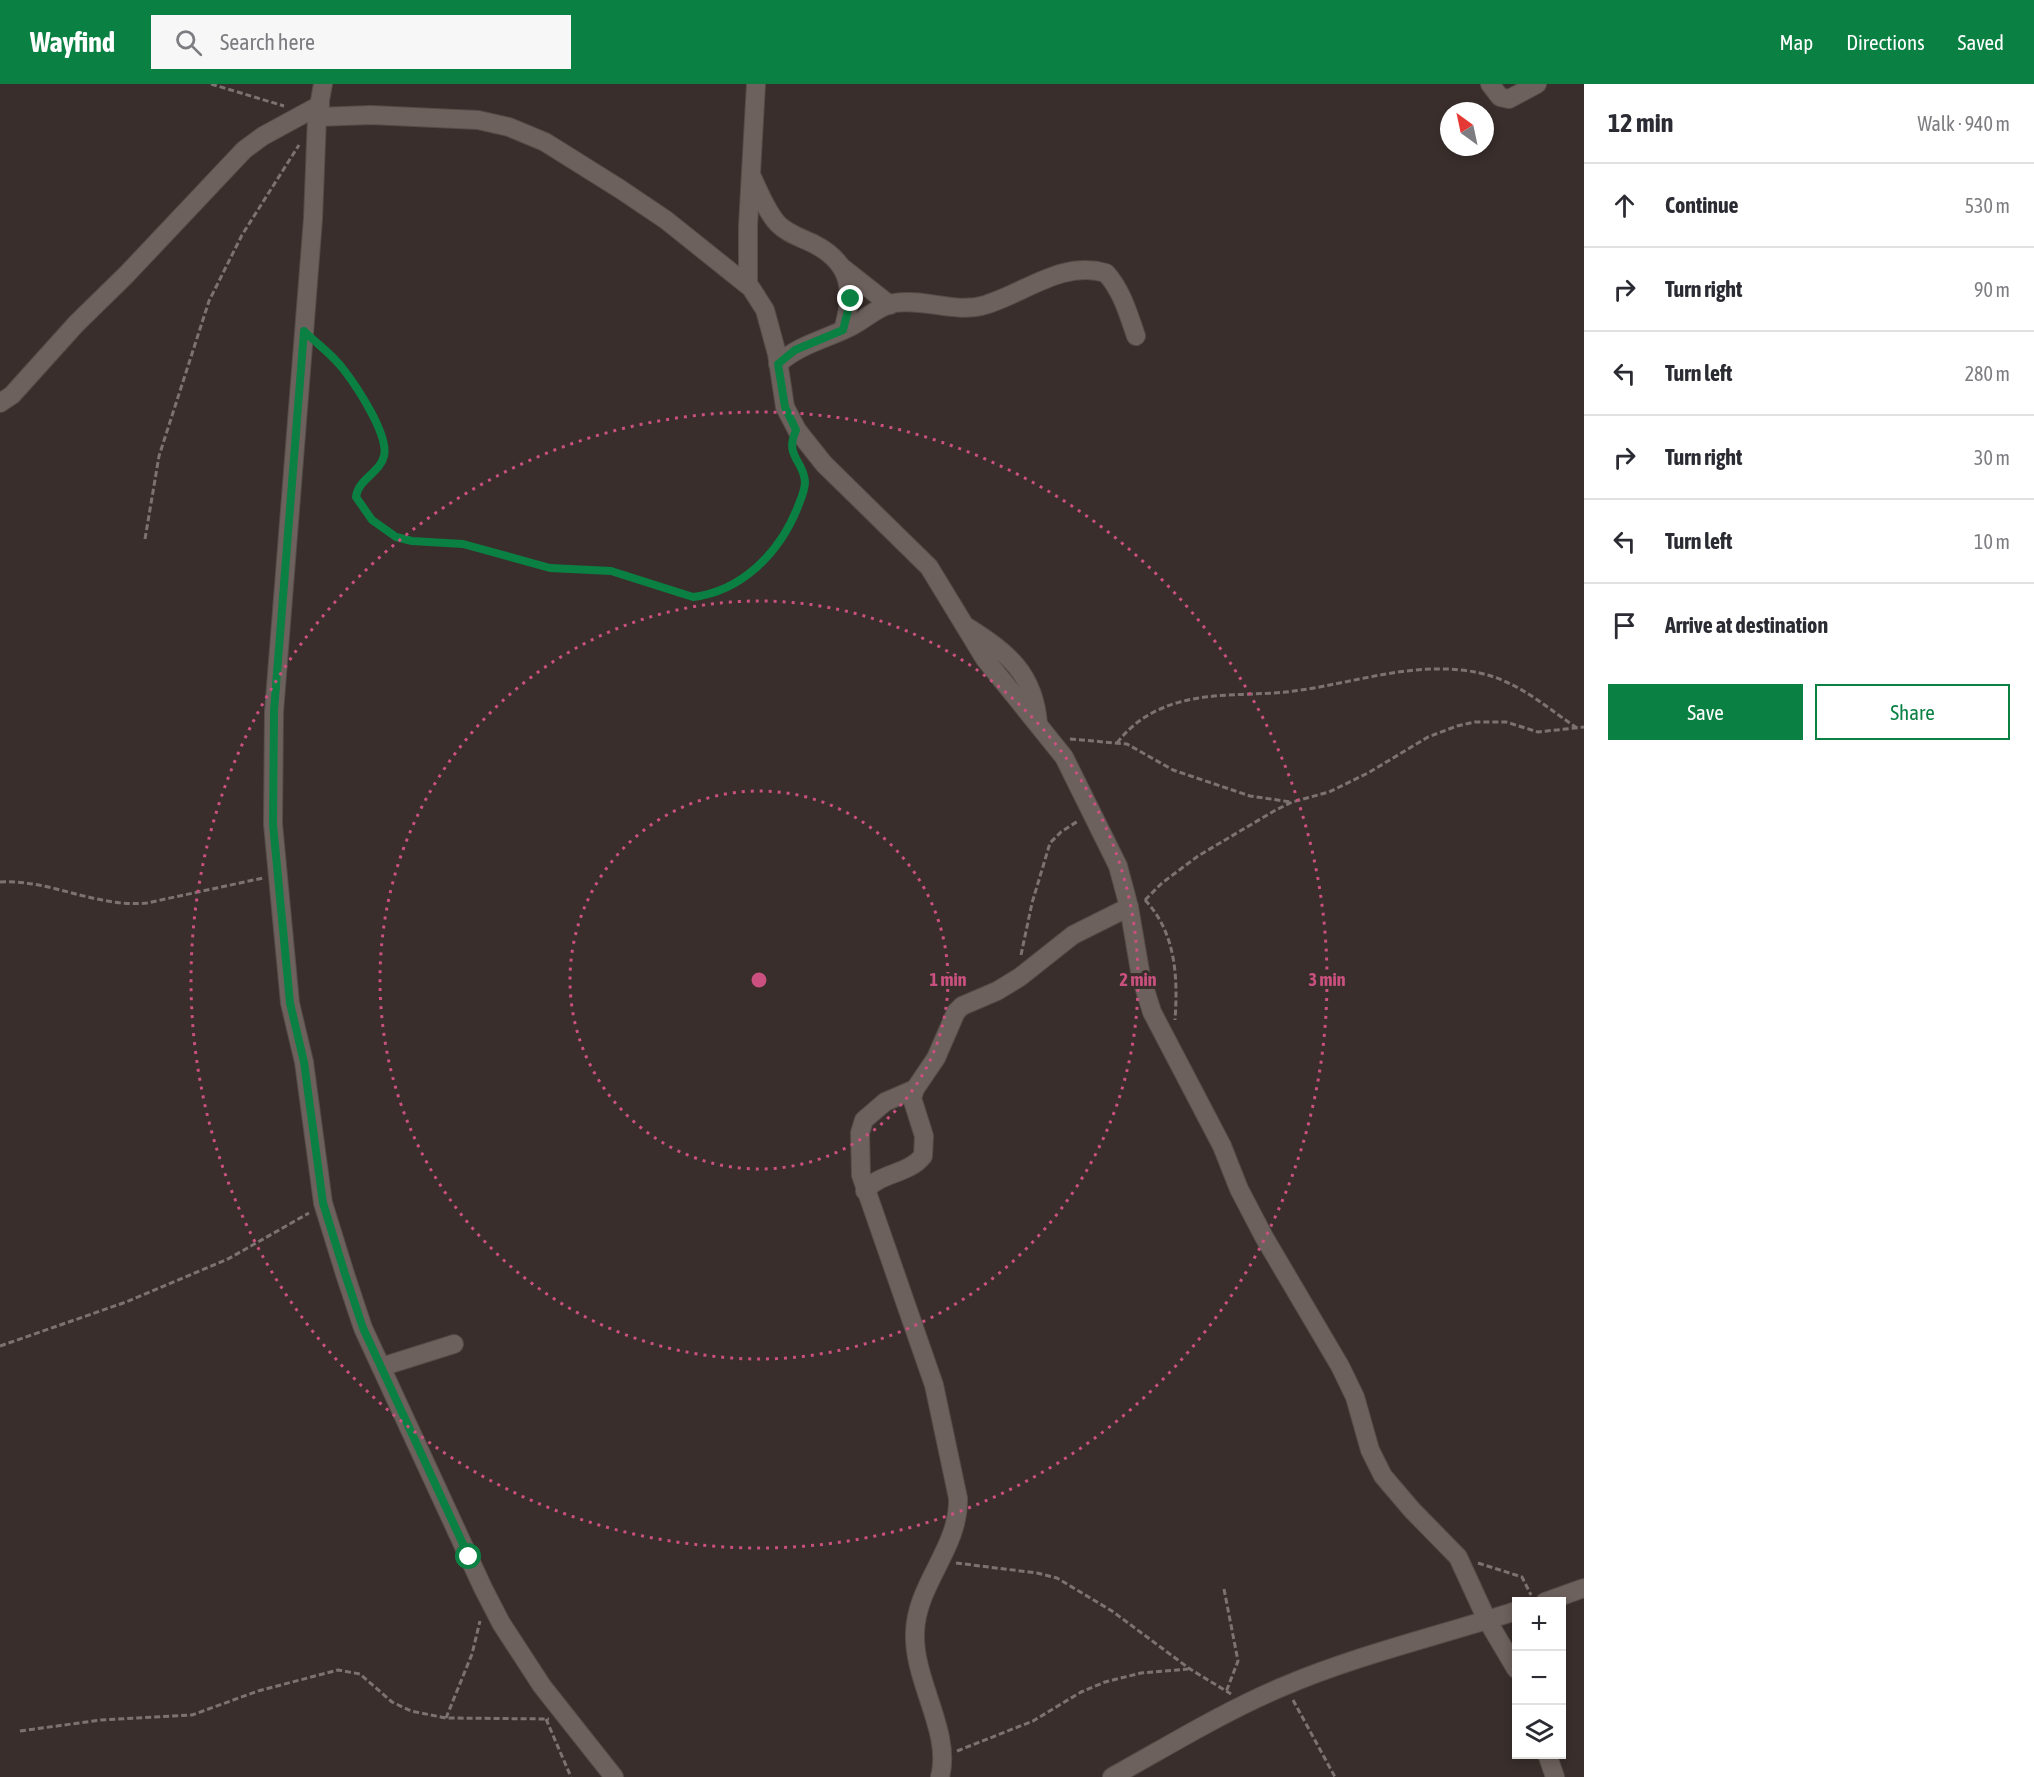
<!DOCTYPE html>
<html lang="en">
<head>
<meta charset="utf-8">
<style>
	:root { --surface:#fff; --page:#f7f7f7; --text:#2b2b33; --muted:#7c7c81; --line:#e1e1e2; --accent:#0b8043 }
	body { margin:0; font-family:"Asap Condensed",sans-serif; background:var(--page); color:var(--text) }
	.controls { position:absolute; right:18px; bottom:18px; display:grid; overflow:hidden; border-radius:0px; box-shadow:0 3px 9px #0003 }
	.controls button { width:54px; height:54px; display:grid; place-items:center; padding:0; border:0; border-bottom:2px solid var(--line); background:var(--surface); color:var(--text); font:30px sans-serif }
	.compass { position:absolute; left:1440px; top:18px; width:54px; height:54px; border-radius:50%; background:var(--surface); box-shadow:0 3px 9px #0003; rotate:327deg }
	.stop { position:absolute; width:18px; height:18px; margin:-14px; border:4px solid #0b8043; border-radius:50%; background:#fff }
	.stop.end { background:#0b8043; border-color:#fff; box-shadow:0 2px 6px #0008 }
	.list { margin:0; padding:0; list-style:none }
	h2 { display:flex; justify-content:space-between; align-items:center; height:78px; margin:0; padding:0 24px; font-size:26px }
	h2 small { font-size:20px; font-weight:400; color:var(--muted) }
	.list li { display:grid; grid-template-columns:39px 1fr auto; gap:18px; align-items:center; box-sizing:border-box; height:84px; padding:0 24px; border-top:2px solid var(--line) }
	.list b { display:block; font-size:22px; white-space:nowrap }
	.list em { font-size:20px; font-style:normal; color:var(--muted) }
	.actions { display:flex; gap:12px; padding:18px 24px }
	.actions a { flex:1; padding:14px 0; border:2px solid var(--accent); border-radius:0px; text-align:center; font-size:21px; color:var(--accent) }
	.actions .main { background:var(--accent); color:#fff }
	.icon { flex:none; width:33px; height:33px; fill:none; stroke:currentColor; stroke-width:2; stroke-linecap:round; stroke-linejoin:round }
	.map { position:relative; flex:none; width:1584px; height:1693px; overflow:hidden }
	header { display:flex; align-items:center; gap:36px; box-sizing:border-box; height:84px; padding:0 30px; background:var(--accent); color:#fff }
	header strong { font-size:28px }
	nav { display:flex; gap:33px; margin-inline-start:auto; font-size:21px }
	.search { width:420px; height:54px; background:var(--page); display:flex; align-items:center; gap:15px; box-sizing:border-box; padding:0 21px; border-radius:0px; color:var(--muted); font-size:22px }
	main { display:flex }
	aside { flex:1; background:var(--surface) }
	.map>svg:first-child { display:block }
</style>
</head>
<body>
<header>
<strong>Wayfind</strong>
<div class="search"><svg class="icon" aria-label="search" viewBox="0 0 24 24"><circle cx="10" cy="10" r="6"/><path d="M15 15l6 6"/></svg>Search here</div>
<nav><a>Map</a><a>Directions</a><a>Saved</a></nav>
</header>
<main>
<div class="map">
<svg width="1584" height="1693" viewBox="0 0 1584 1693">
	<rect width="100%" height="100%" fill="#392e2b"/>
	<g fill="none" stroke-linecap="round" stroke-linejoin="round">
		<defs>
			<g id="minor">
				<polyline points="323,0 317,33 313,135 274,628 273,740 290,919 304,978 323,1119 345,1190 363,1244 483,1504 501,1539 542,1602 614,1693"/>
				<polyline points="1490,0 1500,13 1509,15 1537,0"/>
				<polyline points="317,33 371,31 478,36 509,43 545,58 620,105 666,136 751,204 765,226 777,270 785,323 797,346 824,380 929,483 985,575 1064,673 1118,782 1129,823 1141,893 1152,928 1222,1062 1239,1105 1264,1153 1340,1282 1355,1313 1370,1366 1383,1392 1412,1426 1458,1473 1487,1536 1516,1585"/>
				<path d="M751,91c8,16 15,36 27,49 10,10 24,14 36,20 39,20 40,49 29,86"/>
				<polyline points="843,184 890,221"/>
				<polyline points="748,201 748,142 756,0"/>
				<path d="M778,280c20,-19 48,-25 72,-37 14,-7 29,-21 44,-24 31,-5 61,11 91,2 40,-12 77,-45 121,-32 16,18 22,40 30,63"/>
				<polyline points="0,319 12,311 76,240 127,190 244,66 263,52 320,21"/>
				<path d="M967,543c40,25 67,46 71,97"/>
				<path d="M915,1005l-30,13 -21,18 -4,13 1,42 73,210 24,113c2,49 -42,86 -43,135 -2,48 37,99 25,144"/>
				<path d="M865,1107c15,-19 43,-16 58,-35l1,-20 -12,-38 3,-9 21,-31 20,-46 6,-6 35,-15 23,-14 53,-42 56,-28"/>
				<polyline points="381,1283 454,1260"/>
				<polyline points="1545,1518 1584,1504"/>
				<polyline points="1547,1670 1555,1693"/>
				<path d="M1112,1693c56,-31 111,-65 170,-90 75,-32 156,-51 234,-76"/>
			</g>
		</defs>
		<use href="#minor" stroke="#554c48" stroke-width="20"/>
		<g stroke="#7c726f" stroke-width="3" stroke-dasharray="6 3" stroke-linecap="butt">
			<polyline points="211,0 284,22"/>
			<path d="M319,261c24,22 72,80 64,114l-25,29v13l21,26 17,10 16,4 51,3 87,24 61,3 82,25c47,-4 80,-38 100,-78 5,-10 12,-24 12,-35 0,-10 -9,-20 -12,-30"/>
			<polyline points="145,455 159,372 209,217 242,151 299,61"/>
			<polyline points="1070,655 1127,660 1173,686 1250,712 1291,718"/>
			<path d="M1117,659c16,-21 37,-34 63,-41 36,-10 77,-6 114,-11 55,-7 110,-27 167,-21 51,5 76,31 116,58"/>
			<path d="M0,798c50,-3 96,26 147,21l116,-25"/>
			<polyline points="1145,816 1162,799 1198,772 1274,727 1292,718 1329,708 1368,689 1428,653 1457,642 1475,638 1506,638 1538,648 1584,643"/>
			<path d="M1145,816c31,33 33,77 30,120"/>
			<polyline points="1021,871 1032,819 1050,759 1061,748 1078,737"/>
			<polyline points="0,1262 126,1218 228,1175 309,1129"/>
			<polyline points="956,1479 1037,1489 1057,1494 1112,1527 1190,1585 1231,1610"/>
			<polyline points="1478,1479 1522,1493 1531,1511"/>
			<polyline points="1224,1505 1238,1577 1226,1608"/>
			<polyline points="1293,1616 1335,1693"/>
			<polyline points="446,1634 472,1570 480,1537"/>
			<polyline points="546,1635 571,1693"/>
			<polyline points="20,1647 101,1636 192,1631 258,1607 338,1586 360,1590 392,1618 411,1627 446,1634 549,1635"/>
			<polyline points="957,1667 1033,1637 1081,1608 1105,1598 1141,1589 1188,1585"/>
		</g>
		<use href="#minor" stroke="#6d615d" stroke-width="18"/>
	</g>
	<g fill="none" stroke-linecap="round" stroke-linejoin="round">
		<path stroke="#0b8043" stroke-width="8" d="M469,1473l-106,-229 -18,-54 -22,-71 -19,-141 -14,-59 -17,-179 1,-113 30,-380c13,13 29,24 40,39 13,17 45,65 40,86 -4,17 -26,23 -28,41l16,23 24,17 16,4 51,3 87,24 61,3 82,26c49,-6 86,-44 104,-88 3,-8 8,-18 8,-27 -1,-22 -21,-25 -9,-52l-11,-23 -7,-43 17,-14 48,-20 8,-31"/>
	</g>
	<g fill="none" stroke="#ca517f" stroke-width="3" stroke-dasharray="3 6">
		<circle cx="759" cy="896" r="189"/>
		<circle cx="759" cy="896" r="379"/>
		<circle cx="759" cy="896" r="568"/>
	</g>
	<circle cx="759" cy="896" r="9" fill="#ca517f" stroke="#392e2b" stroke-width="3"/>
	<g font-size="18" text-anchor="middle" font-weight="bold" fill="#ca517f" stroke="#392e2b" stroke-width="6" stroke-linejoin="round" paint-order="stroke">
		<text x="948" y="902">1 min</text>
		<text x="1138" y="902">2 min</text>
		<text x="1327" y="902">3 min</text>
	</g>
</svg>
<div class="controls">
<button>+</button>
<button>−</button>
<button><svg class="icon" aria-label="layers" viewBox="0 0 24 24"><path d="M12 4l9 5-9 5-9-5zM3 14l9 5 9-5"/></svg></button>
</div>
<svg class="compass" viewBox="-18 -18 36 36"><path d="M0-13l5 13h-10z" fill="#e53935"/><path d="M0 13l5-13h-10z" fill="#7c7c81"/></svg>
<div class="stop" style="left:469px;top:1473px"></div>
<div class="stop end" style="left:851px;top:215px"></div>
</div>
<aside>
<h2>12 min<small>Walk · 940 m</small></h2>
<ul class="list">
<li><svg class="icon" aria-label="ahead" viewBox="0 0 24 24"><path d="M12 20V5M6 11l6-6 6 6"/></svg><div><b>Continue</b></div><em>530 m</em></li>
<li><svg class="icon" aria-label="right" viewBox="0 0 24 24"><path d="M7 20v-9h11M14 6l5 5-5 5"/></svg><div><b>Turn right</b></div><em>90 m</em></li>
<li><svg class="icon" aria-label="left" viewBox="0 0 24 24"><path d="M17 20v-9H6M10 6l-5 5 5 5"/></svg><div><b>Turn left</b></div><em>280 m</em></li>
<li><svg class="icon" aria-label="right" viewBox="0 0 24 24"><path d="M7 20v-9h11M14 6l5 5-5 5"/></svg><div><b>Turn right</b></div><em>30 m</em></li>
<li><svg class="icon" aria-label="left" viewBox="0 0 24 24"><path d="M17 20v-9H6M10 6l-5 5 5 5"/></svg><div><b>Turn left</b></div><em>10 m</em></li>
<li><svg class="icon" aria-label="arrive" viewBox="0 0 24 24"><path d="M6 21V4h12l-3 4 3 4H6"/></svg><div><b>Arrive at destination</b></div></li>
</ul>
<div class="actions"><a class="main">Save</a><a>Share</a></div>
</aside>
</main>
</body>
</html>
